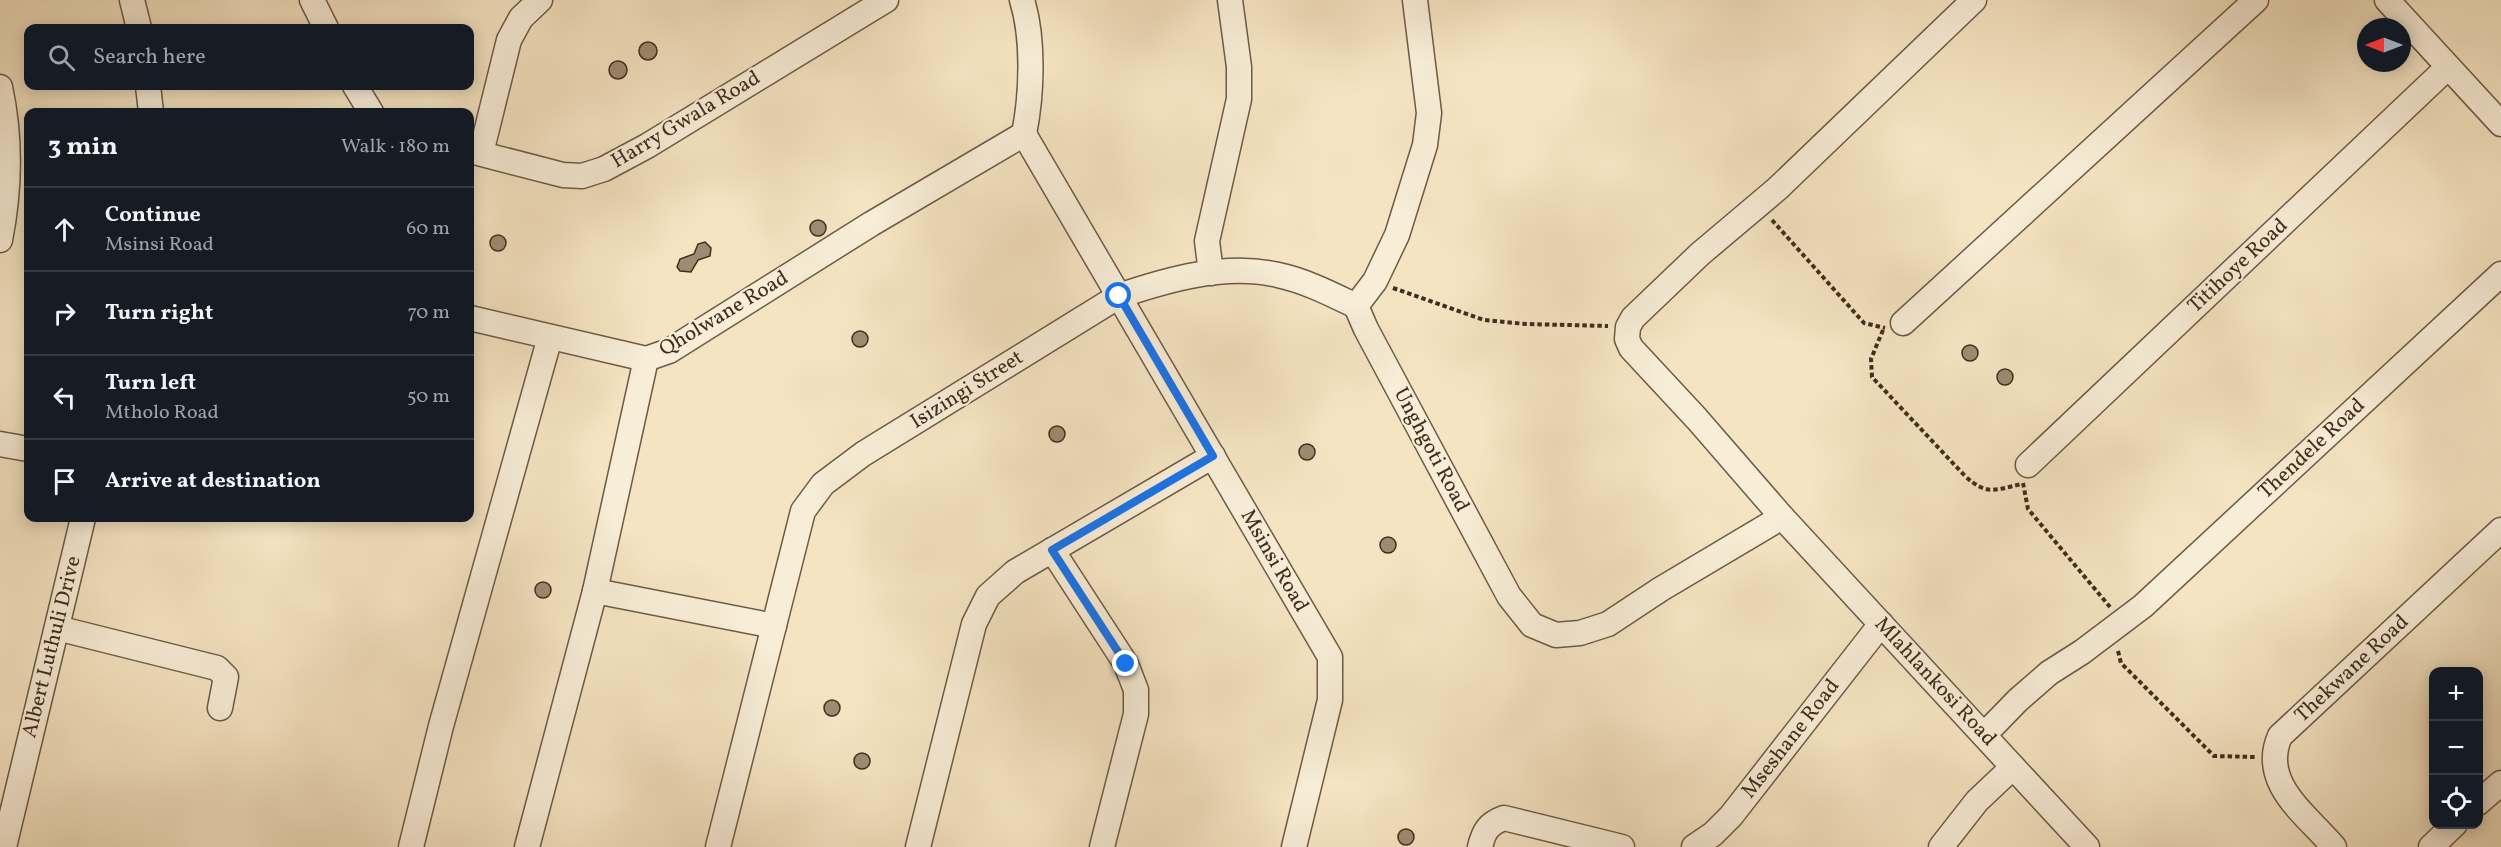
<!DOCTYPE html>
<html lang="en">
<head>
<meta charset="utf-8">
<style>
	:root { --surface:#171b24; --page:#242831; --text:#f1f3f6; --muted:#9ea1a6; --line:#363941 }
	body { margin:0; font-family:Vollkorn,serif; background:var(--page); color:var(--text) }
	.controls { position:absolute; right:18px; bottom:18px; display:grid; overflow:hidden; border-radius:12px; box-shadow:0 3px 15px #0003 }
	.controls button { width:54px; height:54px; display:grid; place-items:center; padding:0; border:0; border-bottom:2px solid var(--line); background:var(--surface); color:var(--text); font:30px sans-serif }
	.compass { position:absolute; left:2357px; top:18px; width:54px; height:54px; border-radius:50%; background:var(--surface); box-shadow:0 3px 15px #0003; rotate:270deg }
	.stop { position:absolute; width:18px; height:18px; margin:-14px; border:4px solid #1a73e8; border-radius:50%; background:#fff }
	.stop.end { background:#1a73e8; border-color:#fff; box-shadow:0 2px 6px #0008 }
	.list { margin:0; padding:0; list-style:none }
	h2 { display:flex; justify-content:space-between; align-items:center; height:78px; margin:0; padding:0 24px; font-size:26px }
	h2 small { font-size:20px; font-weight:400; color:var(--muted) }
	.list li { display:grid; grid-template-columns:39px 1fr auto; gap:18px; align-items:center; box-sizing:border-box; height:84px; padding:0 24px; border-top:2px solid var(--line) }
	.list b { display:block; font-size:22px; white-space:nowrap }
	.list p { margin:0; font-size:20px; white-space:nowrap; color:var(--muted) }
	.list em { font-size:20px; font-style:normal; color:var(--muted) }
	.icon { flex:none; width:33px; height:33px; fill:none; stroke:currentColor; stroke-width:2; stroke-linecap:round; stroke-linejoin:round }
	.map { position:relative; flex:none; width:2501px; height:847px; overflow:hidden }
	.search { position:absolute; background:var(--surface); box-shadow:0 3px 15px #0003; left:24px; top:24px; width:450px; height:66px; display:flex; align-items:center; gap:15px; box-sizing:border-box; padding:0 21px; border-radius:12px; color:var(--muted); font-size:22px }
	.panel { position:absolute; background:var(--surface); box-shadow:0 3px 15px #0003; left:24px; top:108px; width:450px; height:414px; border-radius:12px }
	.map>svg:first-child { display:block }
</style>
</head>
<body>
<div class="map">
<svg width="2501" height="847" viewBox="0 0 2501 847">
	<rect width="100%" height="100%" fill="#f5e4c2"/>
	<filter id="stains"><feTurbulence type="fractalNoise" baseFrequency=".00333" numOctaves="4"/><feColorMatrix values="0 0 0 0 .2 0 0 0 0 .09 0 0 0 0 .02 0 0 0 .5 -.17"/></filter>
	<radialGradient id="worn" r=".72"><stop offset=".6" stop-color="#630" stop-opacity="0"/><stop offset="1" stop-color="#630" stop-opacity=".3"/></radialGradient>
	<g fill="#9e8c72" stroke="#402d1c" stroke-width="1.5">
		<circle cx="648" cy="51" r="9"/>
		<circle cx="618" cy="70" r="9"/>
		<circle cx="818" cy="228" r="8"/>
		<circle cx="498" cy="243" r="8"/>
		<polygon points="705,242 711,248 710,256 698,260 691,272 680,271 677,267 680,259 694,254 698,244"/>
		<circle cx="860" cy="339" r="8"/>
		<circle cx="1970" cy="353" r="8"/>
		<circle cx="2005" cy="377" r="8"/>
		<circle cx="1057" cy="434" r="8"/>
		<circle cx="1307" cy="452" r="8"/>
		<circle cx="1388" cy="545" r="8"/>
		<circle cx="543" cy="590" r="8"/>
		<circle cx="832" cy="708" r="8"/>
		<circle cx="862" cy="761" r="8"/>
		<circle cx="1406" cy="837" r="8"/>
	</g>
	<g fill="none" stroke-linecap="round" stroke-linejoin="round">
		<defs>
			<g id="minor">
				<polyline points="132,0 139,28"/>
				<polyline points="312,0 326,28"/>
				<polyline points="1974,0 1777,189 1700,254 1633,318 1628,327 1627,339 1631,348 1697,419 1782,517 2087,847"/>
				<polyline points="2387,0 2501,124"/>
				<polyline points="148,86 151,112"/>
				<polyline points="355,86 371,112"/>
				<path d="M0,87c11,51 10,102 0,153"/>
				<polyline points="1024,134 1330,657 1330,700 1294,847"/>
				<polyline points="470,151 563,175 582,176 604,169 647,146 886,0"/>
				<polyline points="481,153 509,40 521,18 540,0"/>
				<polyline points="1211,273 1207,241 1239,99 1239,67 1230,0"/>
				<polyline points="1356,306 1366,329 1509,596 1532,625 1556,635 1580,633 1608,624 1661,589 1782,517"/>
				<polyline points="1356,306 1375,281 1397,235 1425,145 1429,113 1415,0"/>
				<path d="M470,318l176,41 23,-8 202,-127 153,-90c8,-40 10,-95 -2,-134"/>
				<polyline points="1903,323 2256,0"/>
				<polyline points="0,444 28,449"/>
				<polyline points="2028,465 2448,67"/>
				<polyline points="1052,550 1126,664 1136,690 1136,714 1102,847"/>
				<polyline points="595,591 774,626"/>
				<polyline points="57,628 217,668 226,677 220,708"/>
				<polyline points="1984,735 2018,700 2049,673 2082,652 2143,606 2501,274"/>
				<polyline points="2478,803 2501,783"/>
				<polyline points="4,847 83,518"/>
				<polyline points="411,847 441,726 550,337"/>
				<polyline points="527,847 595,591 646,359"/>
				<path d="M718,847l85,-336 20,-27 40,-30 256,-158c50,-17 106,-33 159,-21 28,6 53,19 78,31"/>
				<polyline points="918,847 974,624 988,596 1015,572 1213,456"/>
				<path d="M1480,847c4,-16 8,-23 24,-29l118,29"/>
				<polyline points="1694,847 1713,834 1731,816 1881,624"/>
				<polyline points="1941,847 1977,801 2013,767"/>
				<path d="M2334,847c-27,-32 -75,-64 -54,-111l221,-206"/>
				<polyline points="2431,847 2455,824"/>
			</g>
		</defs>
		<use href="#minor" stroke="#6d5b46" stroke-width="27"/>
		<g stroke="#402d1c" stroke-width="4" stroke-dasharray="4.5 3" stroke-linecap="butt">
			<polyline points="1772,220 1864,323 1885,328"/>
			<polyline points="1393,288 1484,320 1526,324 1608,326"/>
			<path d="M1883,330l-12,29 1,18 93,99c22,20 29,14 57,8"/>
			<polyline points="2023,483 2028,509 2110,607"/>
			<polyline points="2118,651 2121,663 2214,756 2255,757"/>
		</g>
		<use href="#minor" stroke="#f8edd7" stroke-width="24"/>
	</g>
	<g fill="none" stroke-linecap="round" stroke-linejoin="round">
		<polyline stroke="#1a73e8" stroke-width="8" points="1119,296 1213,456 1052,550 1126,664"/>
	</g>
	<g text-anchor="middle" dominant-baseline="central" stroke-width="4.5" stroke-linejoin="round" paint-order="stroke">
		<g font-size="21" fill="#402d1c" stroke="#f8edd7">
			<text transform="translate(686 120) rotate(-31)">Harry Gwala Road</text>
			<text transform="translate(2238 266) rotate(-43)">Titihoye Road</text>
			<text transform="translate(724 314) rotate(-31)">Qholwane Road</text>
			<text transform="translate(967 390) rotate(-32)">Isizingi Street</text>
			<text transform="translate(2312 449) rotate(-43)">Thendele Road</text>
			<text transform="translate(1431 450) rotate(62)">Unghgoti Road</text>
			<text transform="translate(1274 561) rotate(60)">Msinsi Road</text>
			<text transform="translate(52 647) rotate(-76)">Albert Luthuli Drive</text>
			<text transform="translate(2352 669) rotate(-43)">Thekwane Road</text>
			<text transform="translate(1935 682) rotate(47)">Mlahlankosi Road</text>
			<text transform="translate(1791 739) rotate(-52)">Mseshane Road</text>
		</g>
	</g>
	<rect width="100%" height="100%" filter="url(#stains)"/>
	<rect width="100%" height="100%" fill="url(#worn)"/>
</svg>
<div class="controls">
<button>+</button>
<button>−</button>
<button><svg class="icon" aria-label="locate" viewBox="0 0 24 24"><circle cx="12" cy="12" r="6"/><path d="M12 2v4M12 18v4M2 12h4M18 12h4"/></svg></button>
</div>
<svg class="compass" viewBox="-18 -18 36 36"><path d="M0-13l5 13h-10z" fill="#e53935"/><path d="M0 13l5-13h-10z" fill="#9ea1a6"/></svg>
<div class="stop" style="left:1119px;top:296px"></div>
<div class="stop end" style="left:1126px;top:664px"></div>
<div class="search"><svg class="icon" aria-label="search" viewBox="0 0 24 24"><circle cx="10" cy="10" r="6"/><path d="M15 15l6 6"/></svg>Search here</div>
<section class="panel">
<h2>3 min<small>Walk · 180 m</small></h2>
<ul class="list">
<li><svg class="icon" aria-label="ahead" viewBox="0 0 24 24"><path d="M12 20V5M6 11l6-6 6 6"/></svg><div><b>Continue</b><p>Msinsi Road</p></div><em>60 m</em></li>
<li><svg class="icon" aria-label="right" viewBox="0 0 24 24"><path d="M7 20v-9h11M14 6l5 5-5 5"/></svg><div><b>Turn right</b></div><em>70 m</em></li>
<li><svg class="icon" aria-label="left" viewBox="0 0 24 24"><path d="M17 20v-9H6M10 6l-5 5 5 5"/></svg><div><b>Turn left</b><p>Mtholo Road</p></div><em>50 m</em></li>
<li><svg class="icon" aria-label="arrive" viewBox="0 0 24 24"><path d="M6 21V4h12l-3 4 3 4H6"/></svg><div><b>Arrive at destination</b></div></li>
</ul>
</section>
</div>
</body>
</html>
